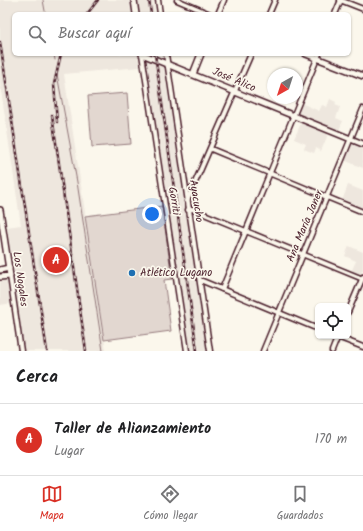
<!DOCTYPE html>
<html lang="es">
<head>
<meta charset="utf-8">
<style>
	:root { --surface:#fff; --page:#f6f6f6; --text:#202124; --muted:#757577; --line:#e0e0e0; --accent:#d93025 }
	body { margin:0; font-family:Kalam,sans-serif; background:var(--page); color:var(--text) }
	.controls { position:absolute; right:12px; bottom:12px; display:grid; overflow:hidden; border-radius:6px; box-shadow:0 1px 3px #0004 }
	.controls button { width:36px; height:36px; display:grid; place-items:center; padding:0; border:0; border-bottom:1px solid var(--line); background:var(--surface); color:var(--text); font:20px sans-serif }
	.compass { position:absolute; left:267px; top:68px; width:36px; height:36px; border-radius:50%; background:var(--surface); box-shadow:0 1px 3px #0004; rotate:219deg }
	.you { position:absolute; left:152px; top:214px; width:14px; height:14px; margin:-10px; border:3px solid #fff; border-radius:50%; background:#1a73e8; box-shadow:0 0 0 6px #1a73e833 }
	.badge { display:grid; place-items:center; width:26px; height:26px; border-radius:50%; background:var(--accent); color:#fff; font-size:13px; font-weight:700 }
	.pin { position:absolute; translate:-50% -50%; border:2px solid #fff; box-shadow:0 1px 4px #0006 }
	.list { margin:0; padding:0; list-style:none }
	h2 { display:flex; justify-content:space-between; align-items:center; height:52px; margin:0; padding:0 16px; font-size:17px }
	h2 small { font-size:13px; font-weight:400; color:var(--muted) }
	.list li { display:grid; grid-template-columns:26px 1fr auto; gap:12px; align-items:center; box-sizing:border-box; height:72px; padding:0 16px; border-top:1px solid var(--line) }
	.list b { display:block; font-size:15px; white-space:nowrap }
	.list p { margin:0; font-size:13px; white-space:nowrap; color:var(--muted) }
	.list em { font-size:13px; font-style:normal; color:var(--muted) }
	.icon { flex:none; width:22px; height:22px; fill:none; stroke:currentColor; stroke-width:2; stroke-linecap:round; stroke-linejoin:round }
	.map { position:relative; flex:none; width:363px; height:351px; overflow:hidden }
	.search { position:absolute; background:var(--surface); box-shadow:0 1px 3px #0004; left:12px; right:12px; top:12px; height:44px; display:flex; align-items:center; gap:10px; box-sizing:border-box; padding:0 14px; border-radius:6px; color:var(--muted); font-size:15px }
	.sheet { height:124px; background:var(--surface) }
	nav { display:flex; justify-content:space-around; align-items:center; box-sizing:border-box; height:56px; border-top:1px solid var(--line); background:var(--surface); font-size:11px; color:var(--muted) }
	nav a { display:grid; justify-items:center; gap:2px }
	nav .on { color:var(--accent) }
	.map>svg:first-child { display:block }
</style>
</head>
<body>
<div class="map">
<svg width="363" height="351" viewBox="0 0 363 351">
	<rect width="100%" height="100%" fill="#fbf7ec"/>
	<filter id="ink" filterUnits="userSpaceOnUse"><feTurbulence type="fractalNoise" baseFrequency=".025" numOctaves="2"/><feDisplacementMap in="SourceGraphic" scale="8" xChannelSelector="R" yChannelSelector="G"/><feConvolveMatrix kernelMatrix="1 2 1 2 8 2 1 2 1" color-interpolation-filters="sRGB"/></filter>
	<g filter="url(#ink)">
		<g fill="#eee7de">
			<polygon points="0,0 130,0 132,14 14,14 14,54 138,54 140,67 64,74 106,351 24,351 7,227 21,225 0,83"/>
			<polygon points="137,0 153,0 155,14 139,14"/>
			<polygon points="145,59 164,66 207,351 190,351"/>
			<polygon points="330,99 336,102 335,105 340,107 336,118 343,121 338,132 297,114 301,103 319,111 322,105 327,107"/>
			<polygon points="302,121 329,132 321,151 316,148 314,153 304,149 306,144 294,139"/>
			<polygon points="351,143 354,143 363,146 363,168 344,160"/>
			<polygon points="348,185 363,191 363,209 342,201"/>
			<polygon points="349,246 363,252 363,270 359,275 351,272 356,261 345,256"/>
			<polygon points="6,278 9,279 13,303 0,305 0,279"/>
		</g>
		<g fill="#e2d7d0" stroke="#967b7e">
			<polygon points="127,93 131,144 92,147 88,96"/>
			<polygon points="162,206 172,279 164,280 171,331 104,340 85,216"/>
		</g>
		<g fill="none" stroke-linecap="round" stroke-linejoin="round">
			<g stroke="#907477" stroke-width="1">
				<polyline points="43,0 45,11"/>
				<polyline points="54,54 55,60"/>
				<polyline points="57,74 77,182 103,351"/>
			</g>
			<defs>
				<g id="minor">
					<polyline points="158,0 160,14"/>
					<polyline points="177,0 210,14"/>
					<polyline points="340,0 363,9"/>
					<polyline points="218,14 224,0"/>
					<polyline points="269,14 275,0"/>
					<polyline points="335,14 341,0"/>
					<polyline points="142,54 187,351"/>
					<polyline points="166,54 210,351"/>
					<polyline points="211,149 363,212"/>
					<polyline points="187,201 251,54"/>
					<polyline points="188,210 192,209 363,279"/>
					<polyline points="10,276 21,351"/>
					<polyline points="200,280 318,329"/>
					<polyline points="222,289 319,54"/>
					<polyline points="348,312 363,277"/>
					<polyline points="335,336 363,347"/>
					<polyline points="263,351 363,109"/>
					<polyline points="332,351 338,336"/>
				</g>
				<g id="tertiary">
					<polyline points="134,0 136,14"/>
					<polyline points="142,54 363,144"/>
					<polyline points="306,54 363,76"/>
					<polyline points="193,74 201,54"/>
					<polyline points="0,210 10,276 0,277"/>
					<polyline points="0,270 9,268"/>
				</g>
			</defs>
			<use href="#minor" stroke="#4a1f2b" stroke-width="7"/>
			<use href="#tertiary" stroke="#4a1f2b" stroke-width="8"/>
			<use href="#minor" stroke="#fbf7ec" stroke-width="4"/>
			<use href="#tertiary" stroke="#fbf7ec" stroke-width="5"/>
			<defs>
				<g id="rail">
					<polyline points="149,0 151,14"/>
					<polyline points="87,14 98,0"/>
					<polyline points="0,42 47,351"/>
					<polyline points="155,54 197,351"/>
					<polyline points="52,115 86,351"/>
					<polyline points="57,122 54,84 61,54"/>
				</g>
			</defs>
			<use href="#rail" stroke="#4a1f2b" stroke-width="2.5"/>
			<use href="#rail" stroke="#fbf7ec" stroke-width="1" stroke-dasharray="3" stroke-linecap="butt"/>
		</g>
	</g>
	<circle fill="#1f6fb2" stroke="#fbf7ec" stroke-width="1.5" cx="132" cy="273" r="4"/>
	<g text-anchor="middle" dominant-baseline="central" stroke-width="3.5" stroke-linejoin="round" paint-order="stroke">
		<g font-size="11" fill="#4a1f2b" stroke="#fbf7ec">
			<text transform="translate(234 80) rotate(23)">José Alico</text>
			<text transform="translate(174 201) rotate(81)">Gorriti</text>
			<text transform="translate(196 201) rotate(81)">Ayacucho</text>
			<text transform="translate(305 226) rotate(-67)">Ana María Janer</text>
			<text transform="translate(20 279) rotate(82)">Los Nogales</text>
		</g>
		<g font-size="11" fill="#4a1f2b" stroke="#fbf7ec" text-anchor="start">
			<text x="140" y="273">Atlético Lugano</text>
		</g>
	</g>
</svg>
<div class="controls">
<button><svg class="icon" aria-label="locate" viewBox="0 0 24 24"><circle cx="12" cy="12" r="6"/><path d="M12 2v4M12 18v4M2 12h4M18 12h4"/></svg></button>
</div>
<svg class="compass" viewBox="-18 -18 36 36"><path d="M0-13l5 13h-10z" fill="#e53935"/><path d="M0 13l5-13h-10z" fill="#757577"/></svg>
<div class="you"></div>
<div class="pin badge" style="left:56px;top:260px">A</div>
<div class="search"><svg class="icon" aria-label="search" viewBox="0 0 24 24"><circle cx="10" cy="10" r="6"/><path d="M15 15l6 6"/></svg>Buscar aquí</div>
</div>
<section class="sheet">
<h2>Cerca<small></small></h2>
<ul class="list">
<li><span class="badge">A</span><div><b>Taller de Alianzamiento</b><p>Lugar</p></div><em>170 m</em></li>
</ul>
</section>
<nav>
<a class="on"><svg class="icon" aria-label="map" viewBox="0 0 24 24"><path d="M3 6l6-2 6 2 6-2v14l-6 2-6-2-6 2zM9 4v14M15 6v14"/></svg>Mapa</a>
<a><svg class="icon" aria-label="directions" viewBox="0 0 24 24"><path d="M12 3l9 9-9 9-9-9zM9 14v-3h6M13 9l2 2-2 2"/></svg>Cómo llegar</a>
<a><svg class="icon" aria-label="saved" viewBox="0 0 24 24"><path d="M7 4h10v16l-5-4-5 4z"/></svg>Guardados</a>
</nav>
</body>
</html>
